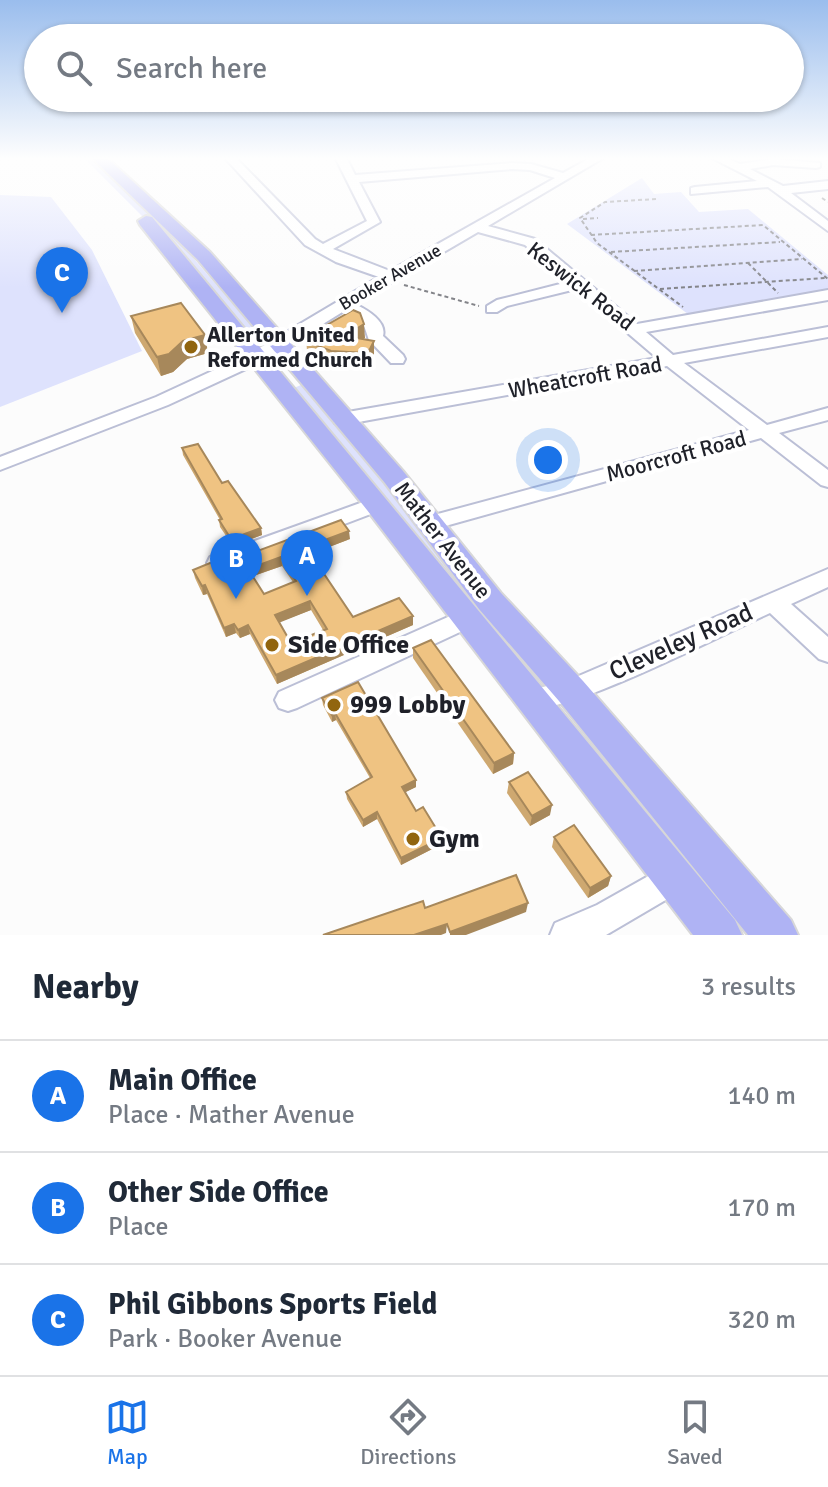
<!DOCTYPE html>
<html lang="en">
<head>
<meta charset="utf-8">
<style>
	:root { --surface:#fff; --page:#f6f6f7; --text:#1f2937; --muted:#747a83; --line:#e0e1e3; --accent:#1a73e8 }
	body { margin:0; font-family:Signika,sans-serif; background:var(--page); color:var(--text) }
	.you { position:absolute; left:548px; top:460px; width:28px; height:28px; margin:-20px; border:6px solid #fff; border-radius:50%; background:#1a73e8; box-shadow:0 0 0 12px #1a73e833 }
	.badge { display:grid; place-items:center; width:52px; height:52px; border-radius:50%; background:var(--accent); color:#fff; font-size:26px; font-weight:700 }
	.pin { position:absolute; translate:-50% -66px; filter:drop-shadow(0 2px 4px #0008) }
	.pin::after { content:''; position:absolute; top:42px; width:28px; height:24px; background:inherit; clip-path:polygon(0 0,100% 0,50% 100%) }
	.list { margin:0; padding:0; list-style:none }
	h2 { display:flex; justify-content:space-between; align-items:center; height:104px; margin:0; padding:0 32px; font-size:34px }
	h2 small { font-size:26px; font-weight:400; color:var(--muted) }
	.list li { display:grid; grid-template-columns:52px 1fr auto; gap:24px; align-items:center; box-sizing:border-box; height:112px; padding:0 32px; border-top:2px solid var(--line) }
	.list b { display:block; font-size:30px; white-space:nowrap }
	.list p { margin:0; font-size:26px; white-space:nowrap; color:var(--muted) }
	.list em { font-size:26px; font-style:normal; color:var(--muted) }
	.icon { flex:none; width:44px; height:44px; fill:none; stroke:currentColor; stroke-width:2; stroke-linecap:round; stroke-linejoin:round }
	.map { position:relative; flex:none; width:828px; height:935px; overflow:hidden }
	.search { position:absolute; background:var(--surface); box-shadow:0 2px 6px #0004; left:24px; right:24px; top:24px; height:88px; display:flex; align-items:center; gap:20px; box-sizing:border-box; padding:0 28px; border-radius:44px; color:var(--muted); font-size:30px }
	.sheet { height:440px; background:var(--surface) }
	nav { display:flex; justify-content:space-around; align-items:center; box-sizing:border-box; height:112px; border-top:2px solid var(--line); background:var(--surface); font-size:22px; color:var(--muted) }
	nav a { display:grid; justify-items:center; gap:4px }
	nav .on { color:var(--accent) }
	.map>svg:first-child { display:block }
</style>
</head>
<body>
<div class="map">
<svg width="828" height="935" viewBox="0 0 828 935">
	<rect width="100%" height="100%" fill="#fcfcfc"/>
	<g fill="#dee2fd">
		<polygon points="94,158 169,230 258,333 246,339 165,239 85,159"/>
		<polygon points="642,178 654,194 681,192 699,212 748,209 828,275 828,298 696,320 567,224"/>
		<polygon points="0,195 51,197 92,250 142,351 0,407"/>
		<polygon points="301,385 546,677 528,685 289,390"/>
	</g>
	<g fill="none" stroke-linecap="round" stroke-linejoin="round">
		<defs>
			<g id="minor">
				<path d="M224,157h11l80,82 8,5 44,-23 -32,-64h11l9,18 157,-12 19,1 32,9 29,-16h13l-117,69 47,13 102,85 191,-34v10l-182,32 27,23 155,-28v10l-144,26 83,62 61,-17v12l-49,13 49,37v17l-7,-2 -60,-47 -330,92 -8,-2 -3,-5 3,-5 326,-88 -82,-64 -325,59 -7,-2 -2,-4 2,-4 7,-2 315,-55 -81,-69 -69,17 -10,6h-10v-6l10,-6 71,-18 -43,-37 -47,-13 -123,72c12,6 32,17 28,32l20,19 2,4 -2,4h-12l-22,-23c-6,-18 -5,-19 -25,-29l-81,50 -95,44 -168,65v-13l156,-60 95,-44 128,-76 -43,-15 -31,-17zM512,169l18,1 25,8 -165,93 -57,-22 47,-27 -21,-40z"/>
				<polygon points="710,157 724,157 740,164 773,159 820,163 820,167 816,168 773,165 750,169 783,186 828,181 828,189 791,193 828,221 828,231 768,187 691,194 691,188 695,187 757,181"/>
				<polygon points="377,497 384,499 388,504 384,509 226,569 210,569 207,563 210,557"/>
				<path d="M828,569v18l-37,17 37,33v25l-9,-3 -49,-46c-43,19 -211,107 -247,95l-4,-8 4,-8 44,-11z"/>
				<polygon points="466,609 475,611 478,618 475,625 297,708 288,711 279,708 275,700 279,692"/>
				<polygon points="675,861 686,866 691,877 686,888 606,935 550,935 555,923 597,905"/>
			</g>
			<g id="major">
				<polygon points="91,157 106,157 210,252 403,471 501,593 583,681 791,920 798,935 748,935 559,701 479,609 385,483 198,260"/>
				<polygon points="146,216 152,217 735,920 742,935 693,935 367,510 140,225 138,221"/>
			</g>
		</defs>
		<use href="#minor" stroke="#bbbfd6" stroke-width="4"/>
		<use href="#major" stroke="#d7d7d8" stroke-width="4"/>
		<g stroke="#838489" stroke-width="2" stroke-dasharray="4 3" stroke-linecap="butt">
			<polyline points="822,198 828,202"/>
			<polyline points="656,199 605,202 580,218 597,243 683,307"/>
			<polyline points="583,219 598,218"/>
			<polyline points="591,235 763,225 828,279"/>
			<polyline points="611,252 780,242"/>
			<polyline points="748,263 778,293"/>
			<polyline points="634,271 802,259"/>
			<polyline points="404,285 479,306"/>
			<polyline points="660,289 825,278"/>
		</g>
		<use href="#minor" fill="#fff" fill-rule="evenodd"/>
		<use href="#major" fill="#afb3f4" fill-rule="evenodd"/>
	</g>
	<g fill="#cea870" fill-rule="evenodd">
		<polygon points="131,316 208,353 187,359 173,372 161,376 135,333"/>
		<polygon points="306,337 365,338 362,339 374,341 374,355 371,363 367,367 332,365 314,358 307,351"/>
		<polygon points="182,448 222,483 261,528 262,535 233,546 220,527 219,520 220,520 183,455"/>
		<path d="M350,539l-40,15 43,63 60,8 -136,59 -27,-50 -10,4 -4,-5 -10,4 -19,-43 -4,1 -8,-17 -2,-8zM282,566l11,16 -29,12 -11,-18zM311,610l12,20 -32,13 -12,-21z"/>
		<polygon points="413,648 514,753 513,764 493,774 413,658"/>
		<polygon points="322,698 416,780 416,787 405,792 416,811 442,844 401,865 377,819 363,827 347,799 346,792 370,778 336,720 332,722 323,705"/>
		<polygon points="509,782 550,815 530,826 507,793"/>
		<polygon points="554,837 611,876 608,886 588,898 552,847"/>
	</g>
	<g fill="#a7885b">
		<polygon points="364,324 365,338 346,350 345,336"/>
		<polygon points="205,335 208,353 187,359 173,372 161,376 157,357 183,341"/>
		<polygon points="374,341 374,355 371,363 367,367 366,353"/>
		<polygon points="261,528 262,535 233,546 231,539"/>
		<polygon points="349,531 350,539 306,556 306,547"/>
		<polygon points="281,557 282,566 250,577 248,569"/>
		<polygon points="205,585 207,594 203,595 202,586"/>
		<polygon points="310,601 311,610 276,624 275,615"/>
		<polygon points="413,616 413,625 277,684 276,675"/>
		<polygon points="234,624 236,633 226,637 224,628"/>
		<polygon points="248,625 250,634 240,638 238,630"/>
		<polygon points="335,713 336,720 332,722 332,715"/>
		<polygon points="514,753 513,764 493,774 494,763"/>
		<polygon points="416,780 416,787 402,794 402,787"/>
		<polygon points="552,805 550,815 530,826 532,816"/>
		<polygon points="377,812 377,819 363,827 363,820"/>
		<polygon points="442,838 442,844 401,865 401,858"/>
		<polygon points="611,876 608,886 588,898 590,888"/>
		<polygon points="528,903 526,912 466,935 450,935 450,932"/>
		<polygon points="447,924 446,933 441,935 414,935"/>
	</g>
	<g fill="#efc382" stroke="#a7885b" stroke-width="2" fill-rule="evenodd">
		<polygon points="181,303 205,335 183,341 169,354 157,357 131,316"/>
		<polygon points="353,310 360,313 364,324 345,336 374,341 370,349 366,353 331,351 313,344 306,337"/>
		<polygon points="198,444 222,483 228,481 261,528 231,539 219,520 222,519 182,448"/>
		<path d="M341,520l8,11 -43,16 47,70 46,-19 14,18 -137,59 -28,-50 -10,5 -4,-6 -10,4 -19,-43 -3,1 -9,-16 17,-7h15zM281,557l15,24 -32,13 -16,-25zM310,601l17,28 -36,14 -16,-28z"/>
		<polygon points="431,640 514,753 494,763 413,648"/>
		<polygon points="358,682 416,780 402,787 416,811 423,807 442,838 401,858 377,812 363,820 346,792 372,777 335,713 332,715 322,698"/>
		<polygon points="528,772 552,805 532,816 509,782"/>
		<polygon points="574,825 611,876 590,888 554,837"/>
		<polygon points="516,875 528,903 450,932 447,924 414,935 323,935 423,901 425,908"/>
	</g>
	<linearGradient id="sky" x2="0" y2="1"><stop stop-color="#9abded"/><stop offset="0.55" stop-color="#fefefe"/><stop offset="1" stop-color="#fefefe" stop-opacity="0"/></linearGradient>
	<rect width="828" height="288" fill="url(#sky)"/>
	<g fill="#91650f" stroke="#fff" stroke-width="3">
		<circle cx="191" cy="347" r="8"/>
		<circle cx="272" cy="645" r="8"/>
		<circle cx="334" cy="705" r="8"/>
		<circle cx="413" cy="839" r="8"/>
	</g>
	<g text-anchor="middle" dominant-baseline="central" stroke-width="8" stroke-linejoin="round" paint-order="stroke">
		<g font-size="18" fill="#1f2129" stroke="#fff">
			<text transform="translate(390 277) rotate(-30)">Booker Avenue</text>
		</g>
		<g font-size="22" fill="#1f2129" stroke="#fff">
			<text transform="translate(581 286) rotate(38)">Keswick Road</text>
			<text transform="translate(585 377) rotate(-10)">Wheatcroft Road</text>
			<text transform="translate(676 456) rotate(-15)">Moorcroft Road</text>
			<text transform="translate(443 540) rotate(52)">Mather Avenue</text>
		</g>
		<g font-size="22" font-weight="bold" fill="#1f2129" stroke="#fff" text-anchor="start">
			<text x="207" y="334">Allerton United<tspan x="207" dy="25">Reformed Church</tspan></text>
		</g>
		<g font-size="26" fill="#1f2129" stroke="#fff">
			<text transform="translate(681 642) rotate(-24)">Cleveley Road</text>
		</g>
		<g font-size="26" font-weight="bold" fill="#1f2129" stroke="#fff" text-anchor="start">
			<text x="288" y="645">Side Office</text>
			<text x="350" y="705">999 Lobby</text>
			<text x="429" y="839">Gym</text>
		</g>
	</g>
</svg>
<div class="you"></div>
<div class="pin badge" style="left:307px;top:596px">A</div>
<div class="pin badge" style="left:236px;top:599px">B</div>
<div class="pin badge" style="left:62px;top:313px">C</div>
<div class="search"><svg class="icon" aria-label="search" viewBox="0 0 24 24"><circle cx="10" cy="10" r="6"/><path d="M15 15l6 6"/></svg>Search here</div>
</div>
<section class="sheet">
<h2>Nearby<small>3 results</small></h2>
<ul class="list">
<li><span class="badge">A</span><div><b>Main Office</b><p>Place · Mather Avenue</p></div><em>140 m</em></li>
<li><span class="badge">B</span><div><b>Other Side Office</b><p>Place</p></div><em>170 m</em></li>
<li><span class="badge">C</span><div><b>Phil Gibbons Sports Field</b><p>Park · Booker Avenue</p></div><em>320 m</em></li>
</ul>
</section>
<nav>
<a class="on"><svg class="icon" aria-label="map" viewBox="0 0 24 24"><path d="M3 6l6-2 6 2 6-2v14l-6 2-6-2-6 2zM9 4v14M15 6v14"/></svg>Map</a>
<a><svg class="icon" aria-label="directions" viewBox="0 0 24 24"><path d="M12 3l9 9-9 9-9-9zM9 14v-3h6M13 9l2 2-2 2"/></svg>Directions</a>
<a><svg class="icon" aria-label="saved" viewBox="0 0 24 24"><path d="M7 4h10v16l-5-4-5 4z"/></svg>Saved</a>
</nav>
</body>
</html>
